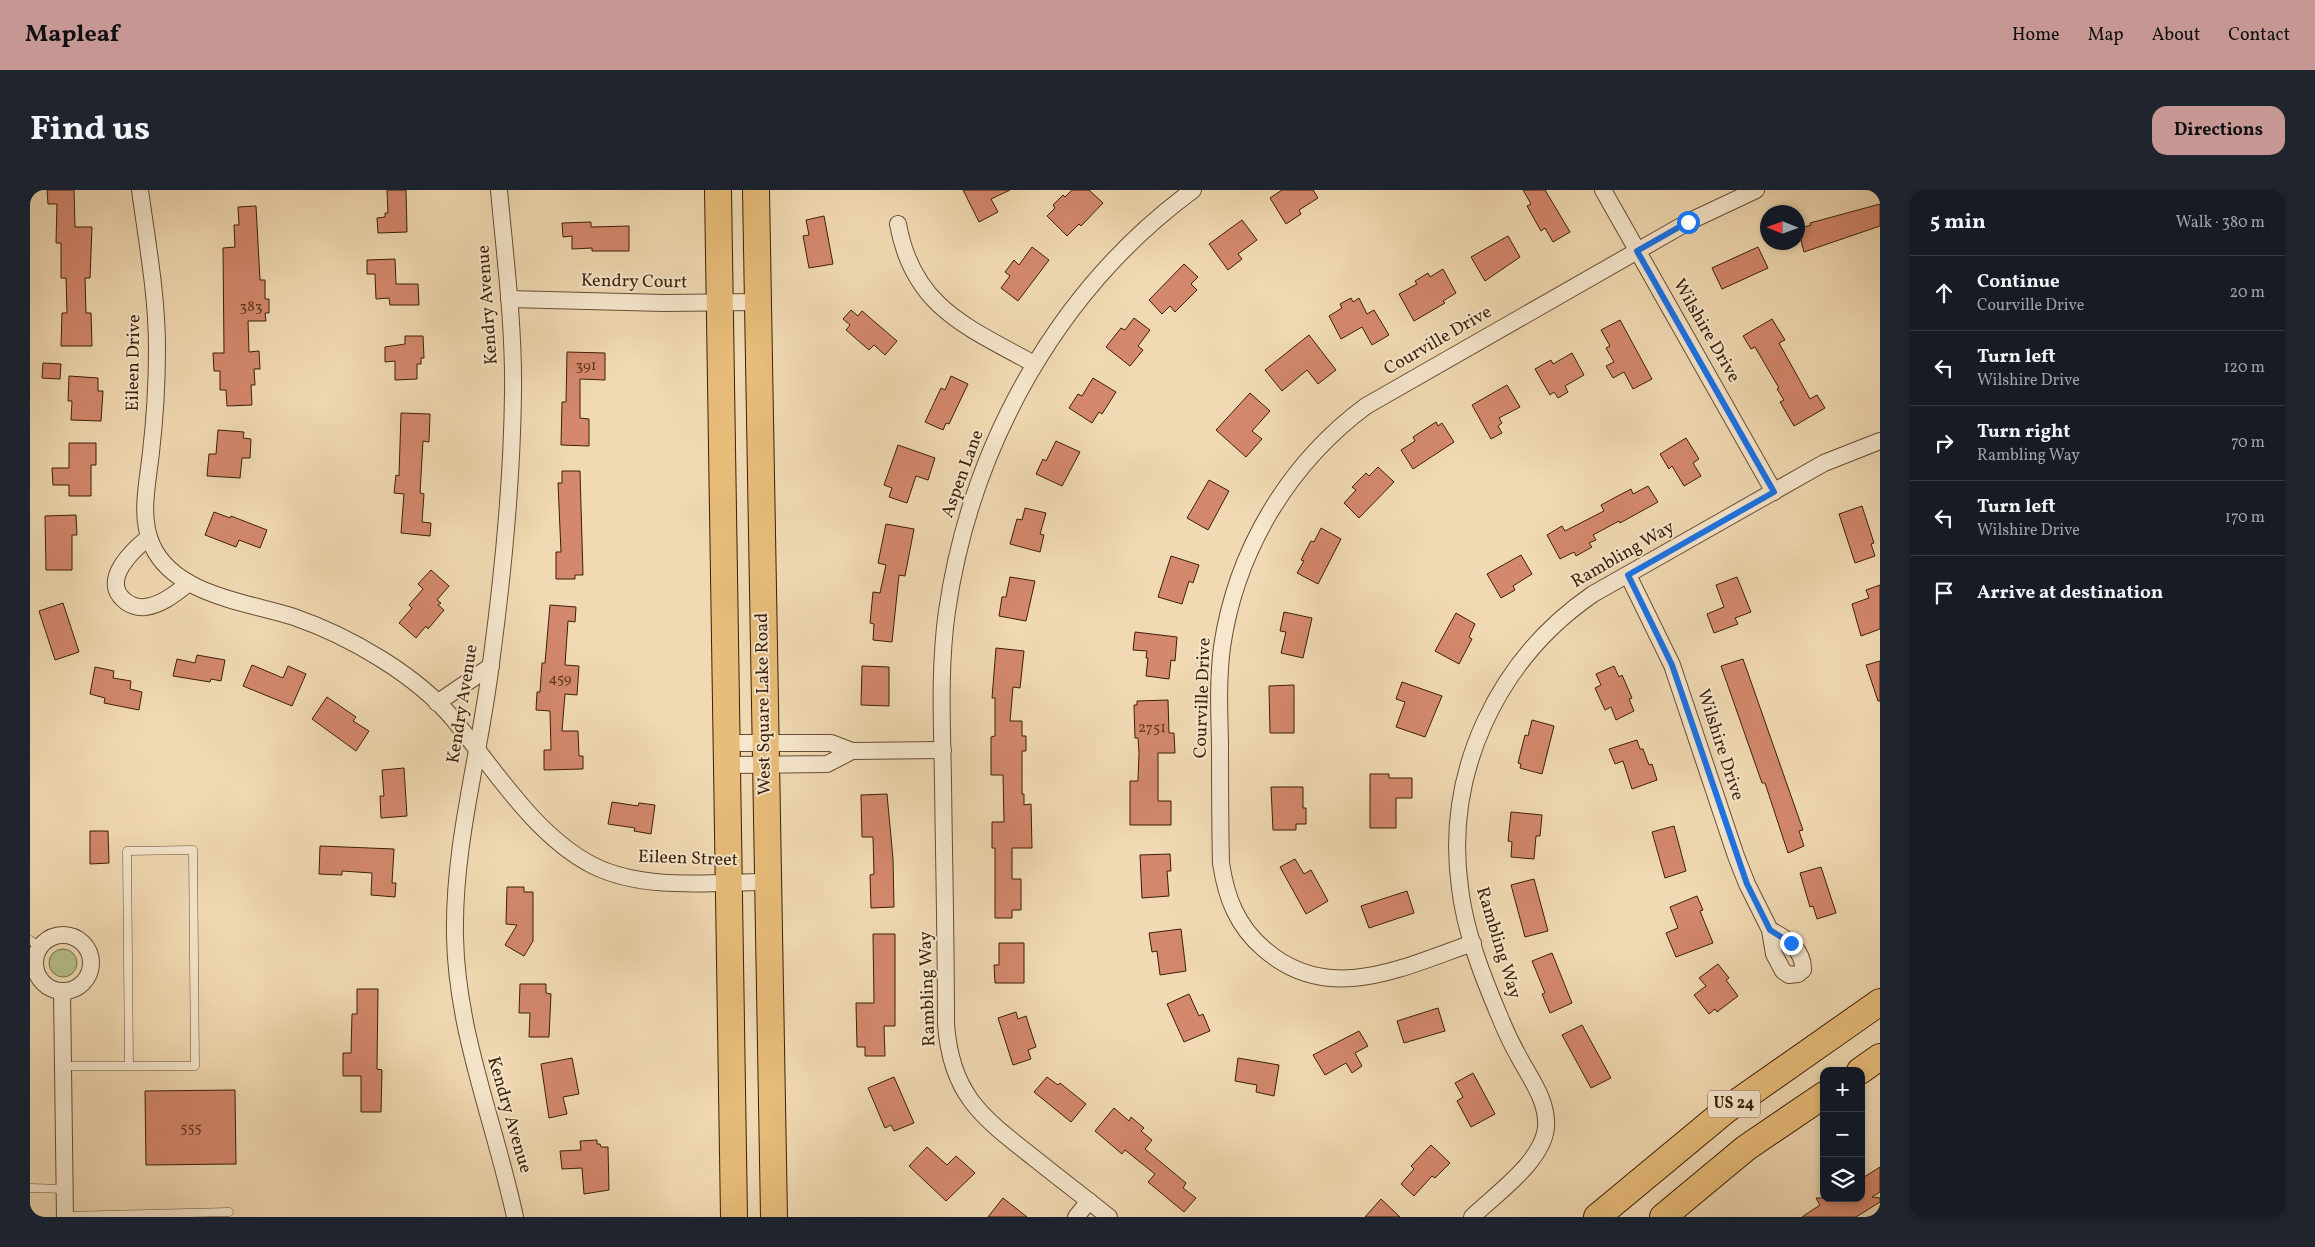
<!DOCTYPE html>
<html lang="en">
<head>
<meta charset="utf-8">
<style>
	:root { --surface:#171b24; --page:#20242c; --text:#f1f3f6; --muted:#9ea1a6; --line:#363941; --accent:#c59692 }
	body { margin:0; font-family:Vollkorn,serif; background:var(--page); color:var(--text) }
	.controls { position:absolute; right:15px; bottom:15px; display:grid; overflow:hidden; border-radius:10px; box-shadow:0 2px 8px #0003 }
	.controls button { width:45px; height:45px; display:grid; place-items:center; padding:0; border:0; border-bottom:1px solid var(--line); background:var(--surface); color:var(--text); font:25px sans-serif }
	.compass { position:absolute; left:1730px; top:15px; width:45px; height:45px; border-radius:50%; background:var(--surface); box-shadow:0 2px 8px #0003; rotate:271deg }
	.stop { position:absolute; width:15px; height:15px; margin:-11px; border:4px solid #1a73e8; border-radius:50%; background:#fff }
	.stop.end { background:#1a73e8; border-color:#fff; box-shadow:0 1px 5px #0008 }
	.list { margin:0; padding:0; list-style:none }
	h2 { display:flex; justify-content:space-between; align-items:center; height:65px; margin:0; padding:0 20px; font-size:21px }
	h2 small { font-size:16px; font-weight:400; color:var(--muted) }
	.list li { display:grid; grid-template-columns:32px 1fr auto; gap:15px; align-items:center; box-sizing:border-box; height:75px; padding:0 20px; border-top:1px solid var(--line) }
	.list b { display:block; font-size:19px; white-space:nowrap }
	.list p { margin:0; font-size:16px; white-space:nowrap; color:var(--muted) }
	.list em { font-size:16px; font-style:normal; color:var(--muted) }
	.icon { flex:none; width:28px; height:28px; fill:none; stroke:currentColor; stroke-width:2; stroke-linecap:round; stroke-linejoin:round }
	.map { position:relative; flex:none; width:1850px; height:1027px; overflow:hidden; border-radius:15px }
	header { display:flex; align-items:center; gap:30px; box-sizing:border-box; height:70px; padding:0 25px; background:var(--accent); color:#111 }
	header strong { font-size:24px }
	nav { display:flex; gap:28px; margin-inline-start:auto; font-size:18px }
	.intro { display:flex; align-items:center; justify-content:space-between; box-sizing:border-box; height:120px; padding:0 30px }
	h1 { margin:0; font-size:35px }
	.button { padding:12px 22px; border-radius:15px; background:var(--accent); color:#111; font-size:18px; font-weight:700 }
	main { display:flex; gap:30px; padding:0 30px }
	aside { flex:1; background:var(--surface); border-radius:15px; box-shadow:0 2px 8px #0003 }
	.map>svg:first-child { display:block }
</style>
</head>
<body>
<header>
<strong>Mapleaf</strong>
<nav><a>Home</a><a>Map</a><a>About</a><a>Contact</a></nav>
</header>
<div class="intro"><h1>Find us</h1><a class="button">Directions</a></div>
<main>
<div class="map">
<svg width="1850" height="1027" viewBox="0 0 1850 1027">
	<rect width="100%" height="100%" fill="#f1dab3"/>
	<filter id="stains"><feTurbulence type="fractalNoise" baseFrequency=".004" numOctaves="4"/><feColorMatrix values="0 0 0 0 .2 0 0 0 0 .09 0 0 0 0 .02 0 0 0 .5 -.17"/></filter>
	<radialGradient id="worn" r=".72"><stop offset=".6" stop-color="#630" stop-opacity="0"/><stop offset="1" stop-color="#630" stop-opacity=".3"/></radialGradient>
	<circle fill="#b7c08f" stroke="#79704b" cx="33" cy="773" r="14"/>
	<g fill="#d4886d" stroke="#3b1f07">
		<polygon points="17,0 44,0 45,37 62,37 60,88 55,88 56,123 61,123 62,156 31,156 32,123 37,123 36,88 31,88 31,53 26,53 27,14 18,14"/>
		<polygon points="357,0 376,0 377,42 348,43 347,28 355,27 355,23 358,23"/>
		<polygon points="933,0 980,0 961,9 968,22 949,32"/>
		<polygon points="1042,0 1059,0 1073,13 1051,36 1049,34 1037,46 1017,26 1025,18 1023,15 1033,5 1035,7"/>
		<polygon points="1252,0 1283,0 1288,8 1269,20 1271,24 1256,34 1240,8"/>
		<polygon points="1493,0 1515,0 1540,42 1523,52 1515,38 1511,41 1497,16 1501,14"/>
		<polygon points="1850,14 1850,36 1774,62 1768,39 1781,35 1780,33"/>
		<polygon points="226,16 230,90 235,90 235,109 239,109 239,123 235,123 236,131 218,131 219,162 229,161 230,179 224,179 225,195 221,195 222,215 197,216 196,200 190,200 190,181 184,181 183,163 194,163 193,58 205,57 204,35 209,35 208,17"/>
		<polygon points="794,26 803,74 779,78 773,46 779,45 776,30"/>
		<polygon points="1212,30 1227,50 1208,64 1212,69 1198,80 1179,54"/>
		<polygon points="561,32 561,37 599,36 599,61 562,61 562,58 542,59 542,46 533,47 532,33"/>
		<polygon points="1478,46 1490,67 1455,91 1441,67"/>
		<polygon points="1002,57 1019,70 988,111 971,98 980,86 975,82 984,70 989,75"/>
		<polygon points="1728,57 1738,78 1692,99 1682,78"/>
		<polygon points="365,69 366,94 388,94 389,115 360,115 359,108 346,109 345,84 337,84 337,70"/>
		<polygon points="1154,74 1168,87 1161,94 1167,100 1145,122 1140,116 1132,124 1119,110"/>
		<polygon points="1413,79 1426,103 1413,111 1415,113 1384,131 1369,104 1387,94 1385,91 1398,83 1400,87"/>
		<polygon points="1321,108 1323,112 1329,108 1337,124 1344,120 1359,145 1342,155 1332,137 1311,149 1299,126 1312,118 1310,114"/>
		<polygon points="821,120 828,126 832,121 867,151 855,165 844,155 839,160 816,140 820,135 813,129"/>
		<polygon points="1104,128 1120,140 1108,156 1113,160 1100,176 1076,157 1091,138 1095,140"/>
		<polygon points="1742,129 1755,150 1749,153 1780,209 1787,205 1795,218 1764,236 1750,212 1754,210 1747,199 1749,198 1725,157 1721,159 1713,146"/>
		<polygon points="1590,130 1622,189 1603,199 1594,182 1583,188 1576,176 1584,172 1576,158 1580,156 1571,140"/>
		<polygon points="1279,145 1306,180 1288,194 1277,180 1252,201 1235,180"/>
		<polygon points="375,146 393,146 394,168 391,168 391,174 387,174 387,189 365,190 365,171 355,172 355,157 375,154"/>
		<polygon points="537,162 575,163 575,190 550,189 550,228 559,229 559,256 531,255 532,212 536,212"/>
		<polygon points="1542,163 1554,185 1535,196 1538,202 1528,208 1524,202 1520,205 1505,179 1521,170 1523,174"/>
		<polygon points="13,173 31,174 30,189 12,188"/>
		<polygon points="39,186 68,188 68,201 73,201 71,231 41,230 42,211 38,211"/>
		<polygon points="921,186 938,194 919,234 916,233 913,240 895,232 911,198 915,200"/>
		<polygon points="1063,188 1086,202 1072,224 1069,222 1062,233 1039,218 1048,204 1052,206"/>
		<polygon points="1477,195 1490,217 1469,228 1472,233 1468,236 1472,243 1461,249 1442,215"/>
		<polygon points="1220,203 1240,221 1222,241 1232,249 1216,267 1186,240"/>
		<polygon points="371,223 400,224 399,252 393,251 390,303 394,304 392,332 401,333 400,346 371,343 374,304 364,303 366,285 369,286"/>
		<polygon points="1406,232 1408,236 1412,233 1424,252 1383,279 1371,260 1385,251 1383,247"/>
		<polygon points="188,240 214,242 213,248 221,249 220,268 212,268 210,288 177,286 179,264 186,264"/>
		<polygon points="1656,248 1669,269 1663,273 1671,286 1654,296 1642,276 1639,279 1630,264"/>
		<polygon points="1026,251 1050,262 1032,296 1006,284 1013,269 1016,271"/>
		<polygon points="39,253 66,253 66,275 61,275 61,306 39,306 39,295 23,295 22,278 39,278"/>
		<polygon points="868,255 905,268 898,290 886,286 877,313 859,307 862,298 854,295"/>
		<polygon points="1348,277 1364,292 1329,328 1314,313 1326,300 1322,297 1336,283 1339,286"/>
		<polygon points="532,281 550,281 553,385 545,385 545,389 526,389 526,362 531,362 528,293 532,293"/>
		<polygon points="1179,290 1199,301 1178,340 1157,328"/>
		<polygon points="1618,296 1628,312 1590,333 1589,331 1563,345 1566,350 1559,353 1562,357 1546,366 1544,362 1530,369 1517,345 1532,336 1535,341 1574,321 1571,315 1601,299 1603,304"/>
		<polygon points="1832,316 1844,353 1841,354 1845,366 1825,373 1809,324"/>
		<polygon points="995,318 1016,323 1010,344 1014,345 1010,362 980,354 987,329 992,330"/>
		<polygon points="184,322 200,328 201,326 237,340 230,358 209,350 206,357 175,345"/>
		<polygon points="46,325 47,345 42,345 42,380 16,380 15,326"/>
		<polygon points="856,334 884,339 875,386 869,385 862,452 843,450 844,434 840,433 843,402 850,403 856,375 848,373"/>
		<polygon points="1291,338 1311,349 1288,394 1267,383 1274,371 1271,370 1281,351 1284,352"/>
		<polygon points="1491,365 1502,384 1483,396 1485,400 1471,408 1457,384"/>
		<polygon points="1141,366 1169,375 1163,393 1159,391 1152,414 1128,407"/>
		<polygon points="401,380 419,396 407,410 411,413 408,415 414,420 398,439 396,436 386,448 369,433 382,418 379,415 393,399 388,394"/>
		<polygon points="980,387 1005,391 996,431 969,426 972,407 976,407"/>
		<polygon points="1707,387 1721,422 1705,428 1708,434 1684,443 1677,424 1694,417 1686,395"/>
		<polygon points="1850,395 1850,439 1831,446 1822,414 1839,408 1836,400"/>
		<polygon points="33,413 49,462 25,470 9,421"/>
		<polygon points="520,415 546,417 545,432 538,431 535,475 549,476 547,505 535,504 532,541 548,541 549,566 553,566 553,579 514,580 514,560 521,560 520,521 506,520 507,502 510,502 512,473 515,473"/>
		<polygon points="1254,422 1282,428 1273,468 1251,463 1256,442 1250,441"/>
		<polygon points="1426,423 1445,434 1439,447 1442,449 1429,474 1405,461"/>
		<polygon points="1105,442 1147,447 1145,471 1141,470 1139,489 1116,486 1118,468 1116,468 1117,461 1103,460"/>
		<polygon points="966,458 994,461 990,498 983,497 980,531 992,531 992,546 996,546 996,561 992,561 992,604 994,604 994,615 1001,614 1002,658 982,658 982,689 991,689 991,720 982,720 982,728 965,728 965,658 962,658 962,632 974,632 973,585 961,585 961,547 965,546 965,508 962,508"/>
		<polygon points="167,465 195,470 191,491 181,489 180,492 143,486 147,469 165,473"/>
		<polygon points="1713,469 1773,640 1769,641 1774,656 1758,663 1735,593 1732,593 1691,476"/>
		<polygon points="1850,471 1850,511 1848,511 1836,475"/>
		<polygon points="222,475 253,488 258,476 276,484 262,516 213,496"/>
		<polygon points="832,476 859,477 859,516 831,515"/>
		<polygon points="1584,476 1589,487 1592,485 1602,508 1599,509 1604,521 1586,530 1581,517 1575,520 1565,498 1571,495 1566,484"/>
		<polygon points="65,477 84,481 83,488 101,491 100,499 112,502 109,520 74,513 75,508 60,504"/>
		<polygon points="1372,492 1412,506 1395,547 1366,537 1375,512 1366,509"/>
		<polygon points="1264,495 1264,543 1240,543 1239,496"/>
		<polygon points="297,507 326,527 323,531 339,541 326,561 282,529"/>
		<polygon points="1138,510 1139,543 1144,543 1145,563 1128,563 1128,611 1141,611 1141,635 1100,635 1100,591 1108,591 1109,563 1108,548 1105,548 1104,515 1107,515 1107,511"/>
		<polygon points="1502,530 1524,536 1512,584 1490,578 1491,574 1488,573 1495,545 1498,546"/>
		<polygon points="1607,550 1610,559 1613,559 1619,575 1622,574 1627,590 1602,599 1593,571 1585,574 1579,559"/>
		<polygon points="374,578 377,626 351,628 350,606 354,606 352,580"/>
		<polygon points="1340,584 1359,584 1359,588 1382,588 1382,608 1366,608 1366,638 1340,638"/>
		<polygon points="1241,597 1273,597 1273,618 1276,618 1276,634 1266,634 1266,640 1243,640"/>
		<polygon points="857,604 863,669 864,717 841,718 840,685 844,684 843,647 832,647 831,605"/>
		<polygon points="582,612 608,616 609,613 625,615 621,644 604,641 605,638 578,634"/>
		<polygon points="1481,622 1512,625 1510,646 1506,646 1504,669 1481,667 1482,652 1478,651"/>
		<polygon points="1644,636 1656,681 1635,688 1622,642"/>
		<polygon points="60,641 78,641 79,673 60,674"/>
		<polygon points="290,656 364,659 362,693 366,693 365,707 341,705 342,683 312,681 312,685 289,684"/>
		<polygon points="1140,664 1141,681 1137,681 1139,706 1112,708 1110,665"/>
		<polygon points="1265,669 1274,684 1281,680 1298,711 1276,724 1250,677"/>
		<polygon points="1791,677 1806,723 1787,729 1783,716 1780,717 1770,683"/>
		<polygon points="1504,689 1518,741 1495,747 1481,695"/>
		<polygon points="477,697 494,697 494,702 503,702 503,751 494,766 475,755 487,735 476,734"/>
		<polygon points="1377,701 1384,723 1339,738 1331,716"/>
		<polygon points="1667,706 1673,720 1670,721 1683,753 1646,767 1636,743 1648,738 1640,717"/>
		<polygon points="1151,739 1156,781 1130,785 1127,761 1122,762 1119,743"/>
		<polygon points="843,744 865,744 865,836 854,836 855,866 835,866 835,857 827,857 826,813 844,813"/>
		<polygon points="969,753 994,753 994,793 965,793 964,775 969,775"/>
		<polygon points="1522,763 1542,813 1520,823 1512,804 1515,803 1502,771"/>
		<polygon points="1688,774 1699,788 1696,790 1708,806 1687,822 1685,819 1679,824 1664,805 1676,796 1669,788"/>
		<polygon points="490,794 516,794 516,803 521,804 519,847 499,847 500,823 489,823"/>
		<polygon points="327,799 348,799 347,879 352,880 351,922 331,922 331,886 313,886 313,863 321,863 322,824 327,824"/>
		<polygon points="1159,804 1169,826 1173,824 1180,841 1154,852 1137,814"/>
		<polygon points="1408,818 1415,841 1374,853 1367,831"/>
		<polygon points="986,822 988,829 996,826 1006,857 998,860 1001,869 983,875 968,828"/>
		<polygon points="1552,835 1581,888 1561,898 1532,845"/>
		<polygon points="1329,841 1338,856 1325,863 1332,876 1322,883 1316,873 1295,885 1283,865"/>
		<polygon points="542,868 549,904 533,907 537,924 519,928 511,874"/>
		<polygon points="1208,868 1249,875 1244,906 1226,902 1227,895 1205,891"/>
		<polygon points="1443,883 1465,924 1441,937 1427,911 1433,907 1425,893"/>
		<polygon points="864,887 884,933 864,941 861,935 855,938 838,898"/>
		<polygon points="1017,887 1028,895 1030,893 1056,914 1041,932 1004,902"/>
		<polygon points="205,900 206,974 116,975 115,901"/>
		<polygon points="1084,918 1099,931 1101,927 1114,938 1111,941 1122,950 1115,959 1156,993 1153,998 1166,1008 1154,1022 1118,992 1125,984 1095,960 1092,964 1065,941"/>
		<polygon points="567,950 567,954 570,954 571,957 578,957 579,1000 554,1004 552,978 532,979 530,961 551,960 550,951"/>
		<polygon points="1401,955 1420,973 1405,988 1402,986 1384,1006 1371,994 1384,979 1381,976"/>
		<polygon points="897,957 917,975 926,966 945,983 916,1011 879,976"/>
		<polygon points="1850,977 1850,1002 1842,1007 1850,1008 1850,1012 1826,1027 1772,1027 1790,1015 1786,1008 1831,1008 1831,989"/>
		<polygon points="973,1008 997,1027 958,1027"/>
		<polygon points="1351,1009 1370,1027 1335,1027"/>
	</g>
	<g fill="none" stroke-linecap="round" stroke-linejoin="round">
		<defs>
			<g id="service">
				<polyline points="0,750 10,757"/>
				<polyline points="33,876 165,876 163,660 97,661 99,876"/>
				<polyline points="0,998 35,999"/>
				<polyline points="35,1026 199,1022"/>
			</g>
			<g id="minor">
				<path d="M110,0c7,52 17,105 17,158 0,35 -2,70 -6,104 -3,30 -12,64 1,93 22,50 95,57 142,72 55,19 123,58 160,103 40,49 82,117 140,146 51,25 117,16 173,16"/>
				<path d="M469,0c6,67 15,135 14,203 -1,90 -10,181 -22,270 -11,92 -38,181 -36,274 2,97 40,186 60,280"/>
				<polyline points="1573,0 1744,302"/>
				<path d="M868,34c15,84 70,103 136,140"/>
				<polyline points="479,109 634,113 728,112"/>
				<path d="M119,347c-15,12 -49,43 -25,63 5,5 14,8 21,7 17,-2 31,-14 44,-24"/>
				<path d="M1598,385l44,90 64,191 11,28 23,46 4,24 9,17 6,4 9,-1 5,-4c1,-20 -18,-33 -33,-40"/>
				<polyline points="407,513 461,476"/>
				<polyline points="697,553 801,553 822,561 913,560"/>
				<polyline points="698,575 797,574 822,561"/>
				<circle cx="33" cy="773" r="28"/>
				<path d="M1443,753c-70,24 -144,63 -209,6 -27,-23 -38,-52 -43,-86 -1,-41 -1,-81 -1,-122 -1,-31 -2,-63 2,-94 14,-96 66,-183 144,-241l322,-184 68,-32"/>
				<polyline points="32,801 35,1027"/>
				<polyline points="1046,1027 1059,1011"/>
				<path d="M1079,1027c-25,-20 -50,-39 -75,-59 -52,-41 -83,-63 -88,-134 0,-81 -2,-162 -3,-243 -1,-57 -4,-114 4,-170 24,-165 110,-321 246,-421"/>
				<path d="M1442,1027c24,-23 70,-55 74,-89 2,-26 -14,-47 -26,-69 -8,-14 -15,-29 -21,-44 -17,-40 -34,-84 -39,-127 -16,-115 37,-228 133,-294l231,-131 56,-22"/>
			</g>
			<g id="trunk">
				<polyline points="688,0 704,1027"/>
				<polyline points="726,0 744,1027"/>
				<polyline points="1830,881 1850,867"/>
				<polyline points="1567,1027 1696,920 1850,812"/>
				<polyline points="1633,1027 1716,958 1794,905"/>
			</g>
		</defs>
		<use href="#service" stroke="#684e32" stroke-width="9"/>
		<use href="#minor" stroke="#684e32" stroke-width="18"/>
		<use href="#trunk" stroke="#3b1f07" stroke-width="28"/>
		<use href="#service" stroke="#f6e7ce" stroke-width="8"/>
		<use href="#minor" stroke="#f6e7ce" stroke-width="16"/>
		<use href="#trunk" stroke="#e8bd7a" stroke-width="26"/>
	</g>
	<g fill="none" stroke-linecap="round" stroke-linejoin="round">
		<polyline stroke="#1a73e8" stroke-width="6" points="1658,32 1607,61 1744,302 1598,385 1642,475 1717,694 1740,740 1761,753"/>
	</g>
	<g text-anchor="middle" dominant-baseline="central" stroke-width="4" stroke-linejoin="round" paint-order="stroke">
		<g font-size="15" fill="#613920">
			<text x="221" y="117">383</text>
			<text x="556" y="176">391</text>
			<text x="530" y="489">459</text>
			<text x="1122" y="538">2751</text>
			<text x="161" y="938">555</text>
		</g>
		<rect fill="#f6e7ce" stroke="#735b43" stroke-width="1" x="1678" y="900.5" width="52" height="27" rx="4"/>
		<g font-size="16" font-weight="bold" fill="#3b1f07">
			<text x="1704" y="914">US 24</text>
		</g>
		<g font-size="18" fill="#3b1f07" stroke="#f6e7ce">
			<text transform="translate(604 92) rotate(1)">Kendry Court</text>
			<text transform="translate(458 115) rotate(-94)">Kendry Avenue</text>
			<text transform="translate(1676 141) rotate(60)">Wilshire Drive</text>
			<text transform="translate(1408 151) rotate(-30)">Courville Drive</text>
			<text transform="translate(104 173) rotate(-89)">Eileen Drive</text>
			<text transform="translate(933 284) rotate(-70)">Aspen Lane</text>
			<text transform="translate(1593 365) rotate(-30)">Rambling Way</text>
			<text transform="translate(1173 508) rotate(-88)">Courville Drive</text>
			<text transform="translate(433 514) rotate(-81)">Kendry Avenue</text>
			<text transform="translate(734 514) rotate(-91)">West Square Lake Road</text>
			<text transform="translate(1690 555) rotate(72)">Wilshire Drive</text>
			<text transform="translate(658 669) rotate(2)">Eileen Street</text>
			<text transform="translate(1468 753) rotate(73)">Rambling Way</text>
			<text transform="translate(898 799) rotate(-92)">Rambling Way</text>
			<text transform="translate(479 925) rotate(74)">Kendry Avenue</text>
		</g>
	</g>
	<rect width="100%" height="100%" filter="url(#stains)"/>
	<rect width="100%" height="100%" fill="url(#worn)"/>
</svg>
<div class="controls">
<button>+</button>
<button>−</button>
<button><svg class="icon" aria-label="layers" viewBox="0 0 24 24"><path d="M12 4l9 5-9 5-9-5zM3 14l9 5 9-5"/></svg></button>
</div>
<svg class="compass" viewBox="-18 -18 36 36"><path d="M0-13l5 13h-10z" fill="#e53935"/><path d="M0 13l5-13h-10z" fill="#9ea1a6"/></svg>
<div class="stop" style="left:1658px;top:32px"></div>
<div class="stop end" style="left:1761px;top:753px"></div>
</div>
<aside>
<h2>5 min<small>Walk · 380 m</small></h2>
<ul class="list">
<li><svg class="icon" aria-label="ahead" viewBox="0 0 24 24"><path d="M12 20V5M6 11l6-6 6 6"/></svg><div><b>Continue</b><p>Courville Drive</p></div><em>20 m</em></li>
<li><svg class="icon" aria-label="left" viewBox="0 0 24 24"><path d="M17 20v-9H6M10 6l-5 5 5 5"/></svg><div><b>Turn left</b><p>Wilshire Drive</p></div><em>120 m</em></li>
<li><svg class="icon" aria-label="right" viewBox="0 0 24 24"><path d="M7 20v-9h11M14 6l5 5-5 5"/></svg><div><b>Turn right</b><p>Rambling Way</p></div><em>70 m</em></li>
<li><svg class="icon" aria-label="left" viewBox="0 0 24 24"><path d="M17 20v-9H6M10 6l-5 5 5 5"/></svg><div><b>Turn left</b><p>Wilshire Drive</p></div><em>170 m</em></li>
<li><svg class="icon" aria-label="arrive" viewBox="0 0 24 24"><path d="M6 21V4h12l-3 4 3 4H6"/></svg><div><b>Arrive at destination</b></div></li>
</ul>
</aside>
</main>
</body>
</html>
